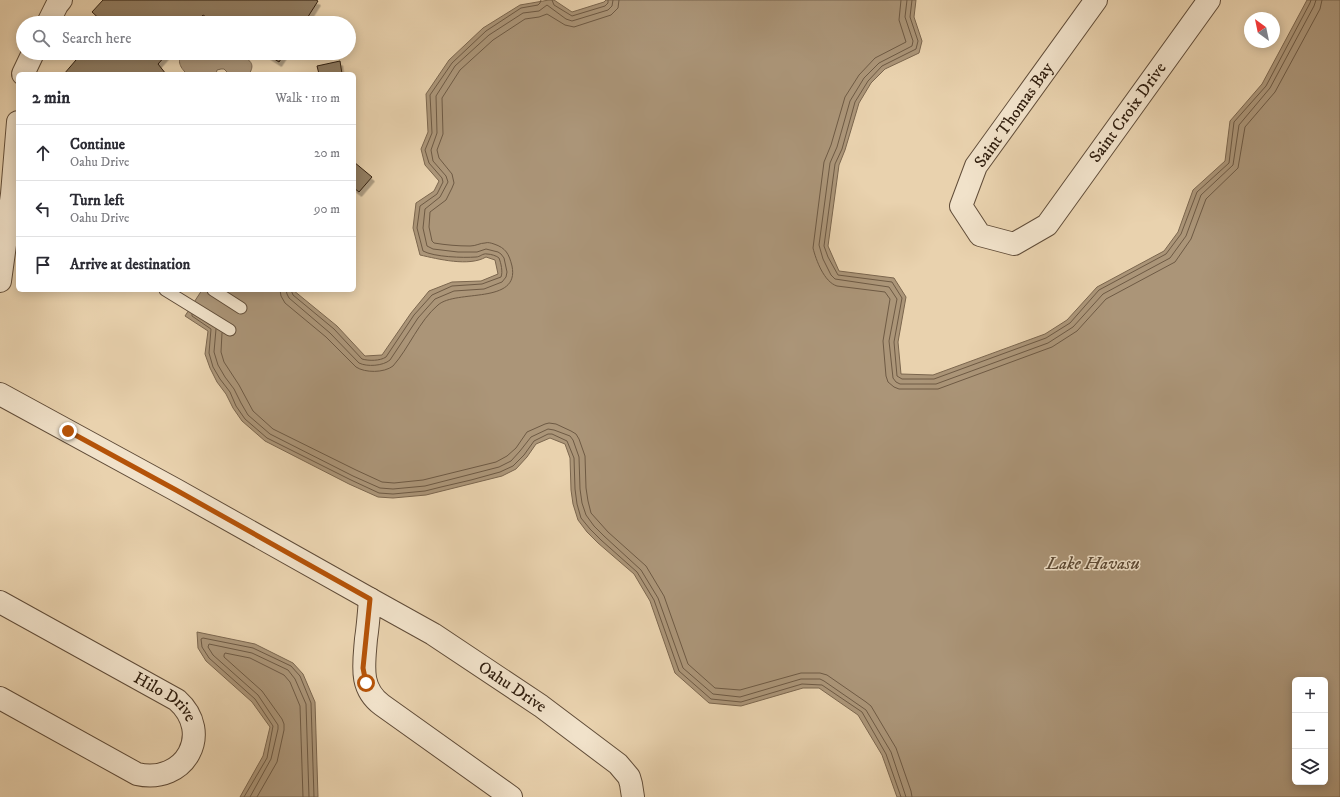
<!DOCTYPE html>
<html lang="en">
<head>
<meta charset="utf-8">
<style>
	:root { --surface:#fff; --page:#f7f7f7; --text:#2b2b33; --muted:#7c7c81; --line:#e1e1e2 }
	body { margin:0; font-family:"IM FELL DW Pica",serif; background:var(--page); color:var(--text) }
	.controls { position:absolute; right:12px; bottom:12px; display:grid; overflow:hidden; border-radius:6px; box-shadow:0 2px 10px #0003 }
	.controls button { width:36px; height:36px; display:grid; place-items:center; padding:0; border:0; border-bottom:1px solid var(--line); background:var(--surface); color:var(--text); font:20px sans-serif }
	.compass { position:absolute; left:1244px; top:12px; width:36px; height:36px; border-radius:50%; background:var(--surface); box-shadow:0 2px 10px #0003; rotate:327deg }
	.stop { position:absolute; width:12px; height:12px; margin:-9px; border:3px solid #b45309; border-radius:50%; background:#fff }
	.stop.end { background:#b45309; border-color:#fff; box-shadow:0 1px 4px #0008 }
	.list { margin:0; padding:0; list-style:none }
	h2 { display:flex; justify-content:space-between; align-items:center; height:52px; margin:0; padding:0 16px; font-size:17px }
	h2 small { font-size:13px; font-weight:400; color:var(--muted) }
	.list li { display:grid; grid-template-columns:26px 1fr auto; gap:12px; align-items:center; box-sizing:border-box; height:56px; padding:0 16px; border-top:1px solid var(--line) }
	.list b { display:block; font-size:15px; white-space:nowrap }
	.list p { margin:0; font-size:13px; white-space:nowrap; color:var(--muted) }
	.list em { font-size:13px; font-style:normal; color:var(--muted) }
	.icon { flex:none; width:22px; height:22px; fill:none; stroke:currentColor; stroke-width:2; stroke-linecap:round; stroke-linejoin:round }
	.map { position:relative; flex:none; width:1340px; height:797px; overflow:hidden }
	.search { position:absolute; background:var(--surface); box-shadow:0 2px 10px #0003; left:16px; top:16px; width:340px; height:44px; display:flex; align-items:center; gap:10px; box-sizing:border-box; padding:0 14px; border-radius:22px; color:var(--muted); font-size:15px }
	.panel { position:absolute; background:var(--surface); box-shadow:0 2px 10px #0003; left:16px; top:72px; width:340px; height:220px; border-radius:6px }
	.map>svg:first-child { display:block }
</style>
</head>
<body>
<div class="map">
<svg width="1340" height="797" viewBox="0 0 1340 797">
	<defs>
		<filter id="shadow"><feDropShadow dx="2.5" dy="4.5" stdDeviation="0" flood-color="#0004"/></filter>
	</defs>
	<rect width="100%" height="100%" fill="#e9d2ae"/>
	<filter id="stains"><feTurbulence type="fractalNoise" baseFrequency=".005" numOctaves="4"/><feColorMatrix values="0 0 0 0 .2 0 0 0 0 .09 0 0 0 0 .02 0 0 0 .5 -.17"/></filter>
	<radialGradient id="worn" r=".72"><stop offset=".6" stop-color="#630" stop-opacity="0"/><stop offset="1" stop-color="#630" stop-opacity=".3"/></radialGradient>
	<g fill="#ab9578" stroke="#7b664e" fill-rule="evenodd">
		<path d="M549,0h5l18,12 32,-10 2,-2h310l-2,17 8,24 -3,12 -34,16 -14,14 -12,20 -14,47 -6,15 -11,81 11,25 55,7 12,19 -8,45 3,32 32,1 112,-41 22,-14 30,-33 67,-36 14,-19 15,-42 32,-29 5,-40 32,-37 45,-84h33v797h-443l-15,-42 -24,-40 -39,-27h-16l-62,18 -32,-3 -34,-30 -25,-72 -16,-27 -36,-31 -11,-11 -9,-12 -5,-16 -2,-14 -1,-32 -5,-14 -15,-6 -14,6 -9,13 -11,12 -14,7 -76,19 -33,3 -15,-1 -29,-13 -84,-43 -23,-20 -9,-13 -7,-14 -9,-12 -7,-14 -5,-14 3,-23 -23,-15 17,-26h91l44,36 28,30 17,-1 29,-42 18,-22 23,-9 29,-1 17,-7 -3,-14 -9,-3c-17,10 -48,2 -66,-2l-7,-27 3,-25 18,-12 5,-10 -14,-16 -4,-16 7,-17 -2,-38 23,-34 34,-32 37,-23zM1295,680h30v102h-30z"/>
		<path d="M186,53c10,0 81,-5 63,21h-20l-5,-5h-3l-4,1 -1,4h-32l1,-2c-6,-6 -9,-15 1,-19z"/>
		<polygon points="197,632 255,644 293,663 303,674 315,702 318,797 240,797 263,756 270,727 252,702 206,661 198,648"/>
	</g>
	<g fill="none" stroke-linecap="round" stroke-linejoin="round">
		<g stroke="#6e5a44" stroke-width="1">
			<polyline points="552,0 554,5 572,16 605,6 608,3 608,0"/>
			<path d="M901,0l-2,20 7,22 -31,16 -16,17 -14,22 -14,48 -7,17 -11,86c3,12 11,34 24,38l48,6 5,7 -7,42 3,35 2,6 6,5 5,2h39l114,-42 25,-16 29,-32 69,-37 16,-23 15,-40 32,-31 7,-41 30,-35 45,-83 2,-9"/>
			<polyline points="907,0 905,17 913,41 912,46 879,63 864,78 850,101 837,147 830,163 819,245 823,259 831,275 835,279 889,287 897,299 889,341 893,378 896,382 900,384 936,384 1048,343 1073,327 1103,294 1170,258 1186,236 1201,195 1233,165 1239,125 1270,88 1314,6 1316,0"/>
			<polyline points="912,0 910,17 918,41 916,49 882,66 868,81 855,102 842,149 835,164 824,246 828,257 838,275 892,282 902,298 894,342 897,376 902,379 934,379 1046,338 1070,323 1099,290 1166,254 1181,234 1197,192 1229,163 1234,122 1266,86 1310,3 1311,0"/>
			<path d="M280,290l1,6 4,7 41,34 30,30c9,6 28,6 37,-1 16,-18 26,-45 45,-61 18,-16 82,0 74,-39 -3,-12 -6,-18 -18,-22 -3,-1 -6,-2 -9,-1 -5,0 -9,3 -15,3 -12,0 -24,-1 -36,-3l-2,-2 -3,-14 1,-15 16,-12 6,-12 2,-5 -2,-9 -13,-16 -2,-8 6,-16 -1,-36 18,-28 33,-30 32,-21 14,-2 8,-3 18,11 9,2 37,-12 7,-7 1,-8"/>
			<path d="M286,290l1,4 2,4 41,35 29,30c8,4 24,3 31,-3l28,-42 17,-19 19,-8 30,-2 18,-7 4,-5 1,-5 -3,-14 -3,-4 -3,-2 -12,-3 -9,3h-19l-25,-3 -6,-3 -4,-18 2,-19 15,-12 8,-15 -2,-6 -13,-15 -2,-11 6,-17 -1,-37 19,-30 34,-31 34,-22 16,-2 8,-6 19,14 6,2 36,-11 4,-4 1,-6"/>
			<path d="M291,290l2,5 41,34 28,30c7,2 18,2 24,-2l28,-42 18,-20 20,-9 30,-2 19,-7c2,-5 0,-14 -2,-19 -2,-2 -8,-4 -12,-4 -4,-1 -7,3 -11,3 -13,1 -42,0 -53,-6l-6,-23 3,-22 17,-12 6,-12 -1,-4 -13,-15 -4,-13 7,-17 -2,-38 22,-32 34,-32 35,-23 17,-3 2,-2 1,-3"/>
			<polyline points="192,314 192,316 211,329 209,353 213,367 220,379 230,392 236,406 245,419 267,438 351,480 379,493 393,494 425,491 441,487 471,480 500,472 513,466 524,455 534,441 548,434 552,434 567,441 574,458 575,489 577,504 581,518 590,529 601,540 637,572 654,600 679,671 711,699 741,702 802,684 822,685 862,712 886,754 901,797"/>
			<polyline points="216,329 214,352 218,365 225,377 234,389 241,403 248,415 270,434 353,476 380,488 393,489 425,486 499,467 511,461 520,451 531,437 548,429 554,430 570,436 573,440 579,457 580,489 582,503 586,515 594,526 604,536 641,570 658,598 683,668 713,694 740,697 801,679 820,679 824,681 866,710 891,752 906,797"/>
			<polyline points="222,333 221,352 224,362 239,385 253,411 273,429 356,470 382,482 394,483 423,480 496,462 507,456 516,448 527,432 545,424 549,423 556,424 571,431 576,434 579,439 585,456 586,488 588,501 591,513 608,532 646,566 664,596 688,664 715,688 740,690 801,673 820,673 827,675 866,702 871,706 896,748 911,791 912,797"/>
			<polyline points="244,797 267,758 273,726 255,699 209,658 202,647 201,639 203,638 253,648 291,666 300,676 311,703 314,797"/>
			<polyline points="250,797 271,759 278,729 278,725 258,695 213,655 208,647 209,644 252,653 288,670 295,679 306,704 309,797"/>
			<polyline points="257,797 277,762 284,730 284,724 282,719 262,691 224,657 224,655 225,653 250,658 284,675 290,682 300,706 303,797"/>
		</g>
	</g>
	<g fill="#917d62" stroke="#322010" filter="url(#shadow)">
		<polygon points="103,0 316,0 318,1 304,23 216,23 203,15 195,23 104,23 92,12"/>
		<polygon points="82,53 168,53 158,64 166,74 64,74"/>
		<polygon points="265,53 285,53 279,62"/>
		<polygon points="340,61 342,74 319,74 317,66"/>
		<polygon points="354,162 372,177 359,192 354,188"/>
	</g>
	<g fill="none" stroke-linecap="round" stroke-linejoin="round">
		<defs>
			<g id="lane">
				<polyline points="165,290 230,330"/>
				<polyline points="213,290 241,308"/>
			</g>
			<g id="street">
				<path id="s1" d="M1096,0l-120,166 -15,40 19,29 34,9 33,-19 162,-225"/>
				<polyline points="48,23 57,5 61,0"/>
				<polyline points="23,74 33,53"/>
				<polyline points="0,281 12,194 18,122"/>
				<polyline points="0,394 176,490 370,599"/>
				<path id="s2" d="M0,602l177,98c37,33 8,85 -40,74l-137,-76"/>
				<path id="s3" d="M511,797l-129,-92c-23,-17 -18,-40 -16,-66 2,-13 3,-27 4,-40l63,35 108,72 77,58 11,13 2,7 2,13"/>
			</g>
		</defs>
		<use href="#lane" stroke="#604c38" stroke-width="13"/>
		<use href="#street" stroke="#604c38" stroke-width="24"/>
		<use href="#lane" stroke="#f1e2ca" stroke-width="11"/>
		<use href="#street" stroke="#f1e2ca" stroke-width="22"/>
	</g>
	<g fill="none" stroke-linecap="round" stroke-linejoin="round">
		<polyline stroke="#b45309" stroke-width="5" points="68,431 176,490 370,599 363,668 366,683"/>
	</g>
	<g text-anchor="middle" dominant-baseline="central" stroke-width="3" stroke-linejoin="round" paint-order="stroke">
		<g font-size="17" fill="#322010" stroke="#f1e2ca">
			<text stroke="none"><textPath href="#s1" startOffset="494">Saint Croix Drive</textPath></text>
			<text transform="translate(1014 115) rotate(-55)">Saint Thomas Bay</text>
			<text stroke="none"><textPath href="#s3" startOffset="438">Oahu Drive</textPath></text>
			<text stroke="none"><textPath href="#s2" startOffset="191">Hilo Drive</textPath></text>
		</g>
		<g font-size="18" font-style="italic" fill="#5c4934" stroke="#f1e2ca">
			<text x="1093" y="564">Lake Havasu</text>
		</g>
	</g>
	<rect width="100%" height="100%" filter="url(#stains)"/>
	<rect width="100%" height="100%" fill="url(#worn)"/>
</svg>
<div class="controls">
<button>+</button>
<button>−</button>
<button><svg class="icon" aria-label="layers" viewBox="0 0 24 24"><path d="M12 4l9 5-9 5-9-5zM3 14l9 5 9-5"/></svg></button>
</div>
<svg class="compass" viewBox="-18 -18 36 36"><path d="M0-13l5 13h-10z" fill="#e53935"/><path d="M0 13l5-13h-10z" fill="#7c7c81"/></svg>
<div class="stop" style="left:366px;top:683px"></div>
<div class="stop end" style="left:68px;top:431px"></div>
<div class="search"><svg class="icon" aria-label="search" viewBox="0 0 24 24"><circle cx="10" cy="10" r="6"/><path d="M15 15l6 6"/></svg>Search here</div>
<section class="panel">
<h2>2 min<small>Walk · 110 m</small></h2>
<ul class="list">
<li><svg class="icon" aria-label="ahead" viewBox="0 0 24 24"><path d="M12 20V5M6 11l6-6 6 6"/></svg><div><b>Continue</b><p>Oahu Drive</p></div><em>20 m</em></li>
<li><svg class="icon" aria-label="left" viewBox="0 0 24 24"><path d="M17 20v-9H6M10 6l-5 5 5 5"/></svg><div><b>Turn left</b><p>Oahu Drive</p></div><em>90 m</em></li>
<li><svg class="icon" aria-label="arrive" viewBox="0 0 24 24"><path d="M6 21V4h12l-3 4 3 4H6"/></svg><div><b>Arrive at destination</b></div></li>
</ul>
</section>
</div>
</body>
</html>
